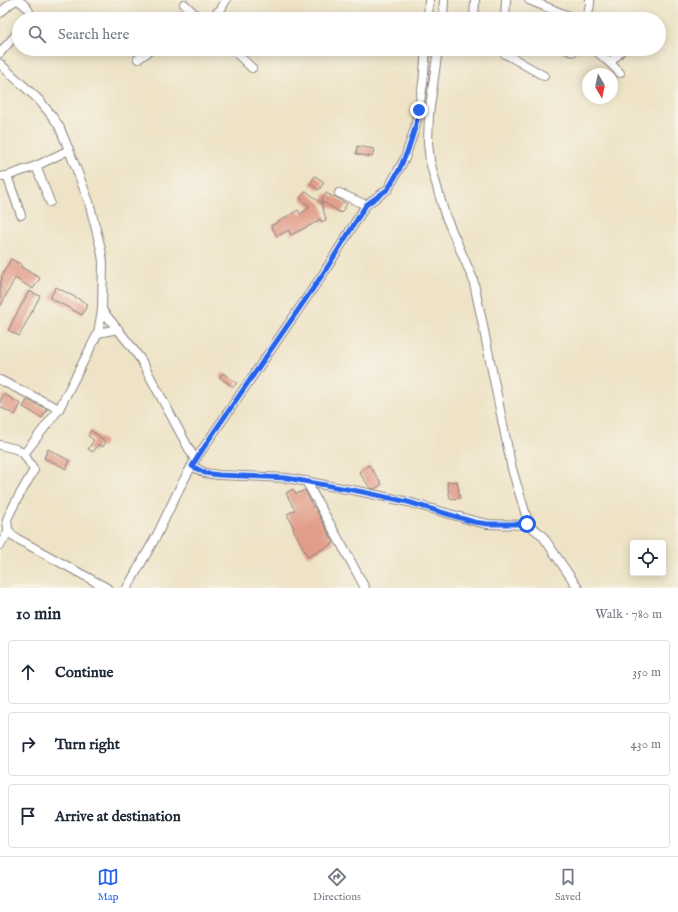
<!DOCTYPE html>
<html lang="en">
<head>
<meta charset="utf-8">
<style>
	:root { --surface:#fff; --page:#f2f2f3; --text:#1f2937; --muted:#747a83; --line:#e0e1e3; --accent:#2563eb }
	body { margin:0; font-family:"IM FELL English",serif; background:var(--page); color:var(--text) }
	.controls { position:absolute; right:12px; bottom:12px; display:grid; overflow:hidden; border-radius:4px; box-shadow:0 2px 10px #0003 }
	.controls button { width:36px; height:36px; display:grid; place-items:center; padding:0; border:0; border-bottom:1px solid var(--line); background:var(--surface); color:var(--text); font:20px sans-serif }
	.compass { position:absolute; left:582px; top:68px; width:36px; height:36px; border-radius:50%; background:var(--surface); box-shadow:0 2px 10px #0003; rotate:171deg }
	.stop { position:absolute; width:12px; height:12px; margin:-9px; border:3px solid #2563eb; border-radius:50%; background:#fff }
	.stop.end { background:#2563eb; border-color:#fff; box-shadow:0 1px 4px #0008 }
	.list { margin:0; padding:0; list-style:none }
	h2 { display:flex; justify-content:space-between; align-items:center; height:52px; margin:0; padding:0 16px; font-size:17px }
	h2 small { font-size:13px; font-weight:400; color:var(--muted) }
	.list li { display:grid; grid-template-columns:26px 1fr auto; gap:12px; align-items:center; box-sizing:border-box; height:64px; margin:0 8px 8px; padding:0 8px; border:1px solid var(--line); border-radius:4px }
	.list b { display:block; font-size:15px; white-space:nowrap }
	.list em { font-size:13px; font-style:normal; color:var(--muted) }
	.icon { flex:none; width:22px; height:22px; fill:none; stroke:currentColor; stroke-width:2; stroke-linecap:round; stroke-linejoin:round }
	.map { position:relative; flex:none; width:678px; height:588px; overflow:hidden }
	.search { position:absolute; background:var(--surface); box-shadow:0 2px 10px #0003; left:12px; right:12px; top:12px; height:44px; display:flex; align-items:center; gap:10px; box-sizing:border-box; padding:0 14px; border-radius:22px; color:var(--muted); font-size:15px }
	.sheet { height:268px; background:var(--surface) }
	nav { display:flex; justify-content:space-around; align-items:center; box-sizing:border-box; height:56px; border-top:1px solid var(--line); background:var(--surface); font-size:11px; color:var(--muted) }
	nav a { display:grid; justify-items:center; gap:2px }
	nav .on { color:var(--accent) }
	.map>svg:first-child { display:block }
</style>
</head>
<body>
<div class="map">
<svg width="678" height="588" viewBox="0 0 678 588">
	<rect width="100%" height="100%" fill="#f7f3e8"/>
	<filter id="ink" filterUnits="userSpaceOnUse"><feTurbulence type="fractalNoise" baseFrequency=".025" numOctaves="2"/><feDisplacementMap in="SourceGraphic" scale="8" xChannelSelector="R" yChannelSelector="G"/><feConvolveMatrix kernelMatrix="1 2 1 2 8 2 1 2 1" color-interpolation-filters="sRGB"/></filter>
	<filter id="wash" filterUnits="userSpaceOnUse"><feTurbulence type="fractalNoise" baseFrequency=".012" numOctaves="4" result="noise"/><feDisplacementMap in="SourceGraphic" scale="16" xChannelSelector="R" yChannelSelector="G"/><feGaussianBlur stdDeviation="0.9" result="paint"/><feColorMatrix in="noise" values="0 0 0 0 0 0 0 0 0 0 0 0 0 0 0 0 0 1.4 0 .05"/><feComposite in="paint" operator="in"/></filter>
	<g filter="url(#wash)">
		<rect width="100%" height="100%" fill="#eee3c6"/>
		<g id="blocks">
			<g fill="#e29d8a">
				<polygon points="357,146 374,149 372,157 356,154"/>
				<polygon points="315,176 324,182 319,190 310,184"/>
				<polygon points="306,191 322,204 326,220 321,222 320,219 313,224 291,235 289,230 277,236 271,226 298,210 300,214 310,207 300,198"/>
				<polygon points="326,193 334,197 334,196 347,204 341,213 321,201"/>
				<polygon points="11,259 22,265 21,267 40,278 33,289 15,278 0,307 0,283 2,278 1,277"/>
				<polygon points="56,287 88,304 82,315 50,298"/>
				<polygon points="29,291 40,296 19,336 8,330"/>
				<polygon points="223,373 237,383 233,387 219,377"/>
				<polygon points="4,394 21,404 15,415 0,407 0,401"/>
				<polygon points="27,400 47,409 42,418 23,407"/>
				<polygon points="91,430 106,442 103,447 99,444 93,452 88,449 94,440 88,436"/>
				<polygon points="48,449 70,461 66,469 57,464 44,458"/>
				<polygon points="369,465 382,484 375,489 370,488 359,472"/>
				<polygon points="457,481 460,498 450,499 447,482"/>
				<polygon points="293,489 296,494 305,490 313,507 314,506 334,543 308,557 293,529 294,528 287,514 295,510 286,493"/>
			</g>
		</g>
	</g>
	<g filter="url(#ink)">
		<use href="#blocks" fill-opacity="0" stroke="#888280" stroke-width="1"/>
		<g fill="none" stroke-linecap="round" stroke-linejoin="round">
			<defs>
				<g id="minor">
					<path d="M17,0c8,4 11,8 14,16l-2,3"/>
					<polyline points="529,0 576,19"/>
					<polyline points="184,4 200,19"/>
					<polyline points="0,13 11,3 17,0"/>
					<polyline points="188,19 194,14"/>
					<polyline points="209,19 221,9 226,0"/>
					<polyline points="428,19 429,0"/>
					<polyline points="443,19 444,0"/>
					<polyline points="474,19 475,0"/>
					<polyline points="505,19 506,0"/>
					<polyline points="587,19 590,4 590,0"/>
					<polyline points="232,49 252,68"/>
					<polyline points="438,49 429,114 428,143 430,161 433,173 445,215 473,279 481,316 512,469 529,525"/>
					<polyline points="504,49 505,54 509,56 544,76"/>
					<path d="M566,49c3,2 7,4 10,0"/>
					<polyline points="594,49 610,63 622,50"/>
					<polyline points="0,53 19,31"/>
					<polyline points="138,59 152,49"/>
					<polyline points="610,63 620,73"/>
					<polyline points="0,64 39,100 52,116 59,126 69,150 89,202 101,249 103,262 102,310 131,346 141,360 195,460"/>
					<polyline points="36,166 50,202"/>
					<polyline points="7,176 21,215"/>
					<polyline points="0,177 7,176 36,166 69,150"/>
					<polyline points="339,193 366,205"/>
					<polyline points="102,310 98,333 59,409 24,454 34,470 16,501 9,515 7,520 8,529 11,534 14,537 107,588"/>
					<polyline points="98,333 118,329"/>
					<polyline points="0,380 59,409"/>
					<polyline points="0,445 16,449 24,454"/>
					<polyline points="192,466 205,473 219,475 287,478 363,492 408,502 474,521 488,524 529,525 542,535 578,588"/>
					<polyline points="306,481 349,558 365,588"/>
					<polyline points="0,545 9,531"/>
					<polyline points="127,588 157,535 180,487 195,460 325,271 366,205 388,189 405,158 415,128 423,84 426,49"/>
				</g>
			</defs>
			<use href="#minor" stroke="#888280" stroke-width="10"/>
			<use href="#minor" stroke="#fff" stroke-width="8"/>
		</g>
	</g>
	<g fill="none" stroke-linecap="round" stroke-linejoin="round" filter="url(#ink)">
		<polyline stroke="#2563eb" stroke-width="5" points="419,110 415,128 408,150 399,170 388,189 366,205 325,271 210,438 192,466 205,473 219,475 287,478 363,492 408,502 474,522 488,524 527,524"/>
	</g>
</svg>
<div class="controls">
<button><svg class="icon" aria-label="locate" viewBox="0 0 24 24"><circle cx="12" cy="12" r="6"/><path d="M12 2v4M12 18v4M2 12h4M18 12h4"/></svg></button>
</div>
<svg class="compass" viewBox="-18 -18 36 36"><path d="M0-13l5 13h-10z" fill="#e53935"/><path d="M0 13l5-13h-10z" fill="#747a83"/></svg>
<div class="stop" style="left:527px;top:524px"></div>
<div class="stop end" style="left:419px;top:110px"></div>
<div class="search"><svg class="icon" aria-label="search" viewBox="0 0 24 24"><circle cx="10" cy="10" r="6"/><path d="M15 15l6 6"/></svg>Search here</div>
</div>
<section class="sheet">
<h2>10 min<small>Walk · 780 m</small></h2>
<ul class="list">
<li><svg class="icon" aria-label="ahead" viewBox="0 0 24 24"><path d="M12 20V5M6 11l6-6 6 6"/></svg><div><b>Continue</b></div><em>350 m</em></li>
<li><svg class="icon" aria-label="right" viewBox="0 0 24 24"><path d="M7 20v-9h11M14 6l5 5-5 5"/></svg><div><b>Turn right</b></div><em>430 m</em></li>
<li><svg class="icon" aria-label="arrive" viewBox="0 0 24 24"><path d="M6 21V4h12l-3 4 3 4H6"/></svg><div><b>Arrive at destination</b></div></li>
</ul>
</section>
<nav>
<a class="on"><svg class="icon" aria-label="map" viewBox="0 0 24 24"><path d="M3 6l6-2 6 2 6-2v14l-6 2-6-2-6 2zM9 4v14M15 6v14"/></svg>Map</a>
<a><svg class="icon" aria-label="directions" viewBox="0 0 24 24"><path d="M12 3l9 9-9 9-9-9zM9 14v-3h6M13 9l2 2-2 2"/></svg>Directions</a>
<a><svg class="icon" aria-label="saved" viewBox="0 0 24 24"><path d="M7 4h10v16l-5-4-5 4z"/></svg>Saved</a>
</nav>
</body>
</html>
